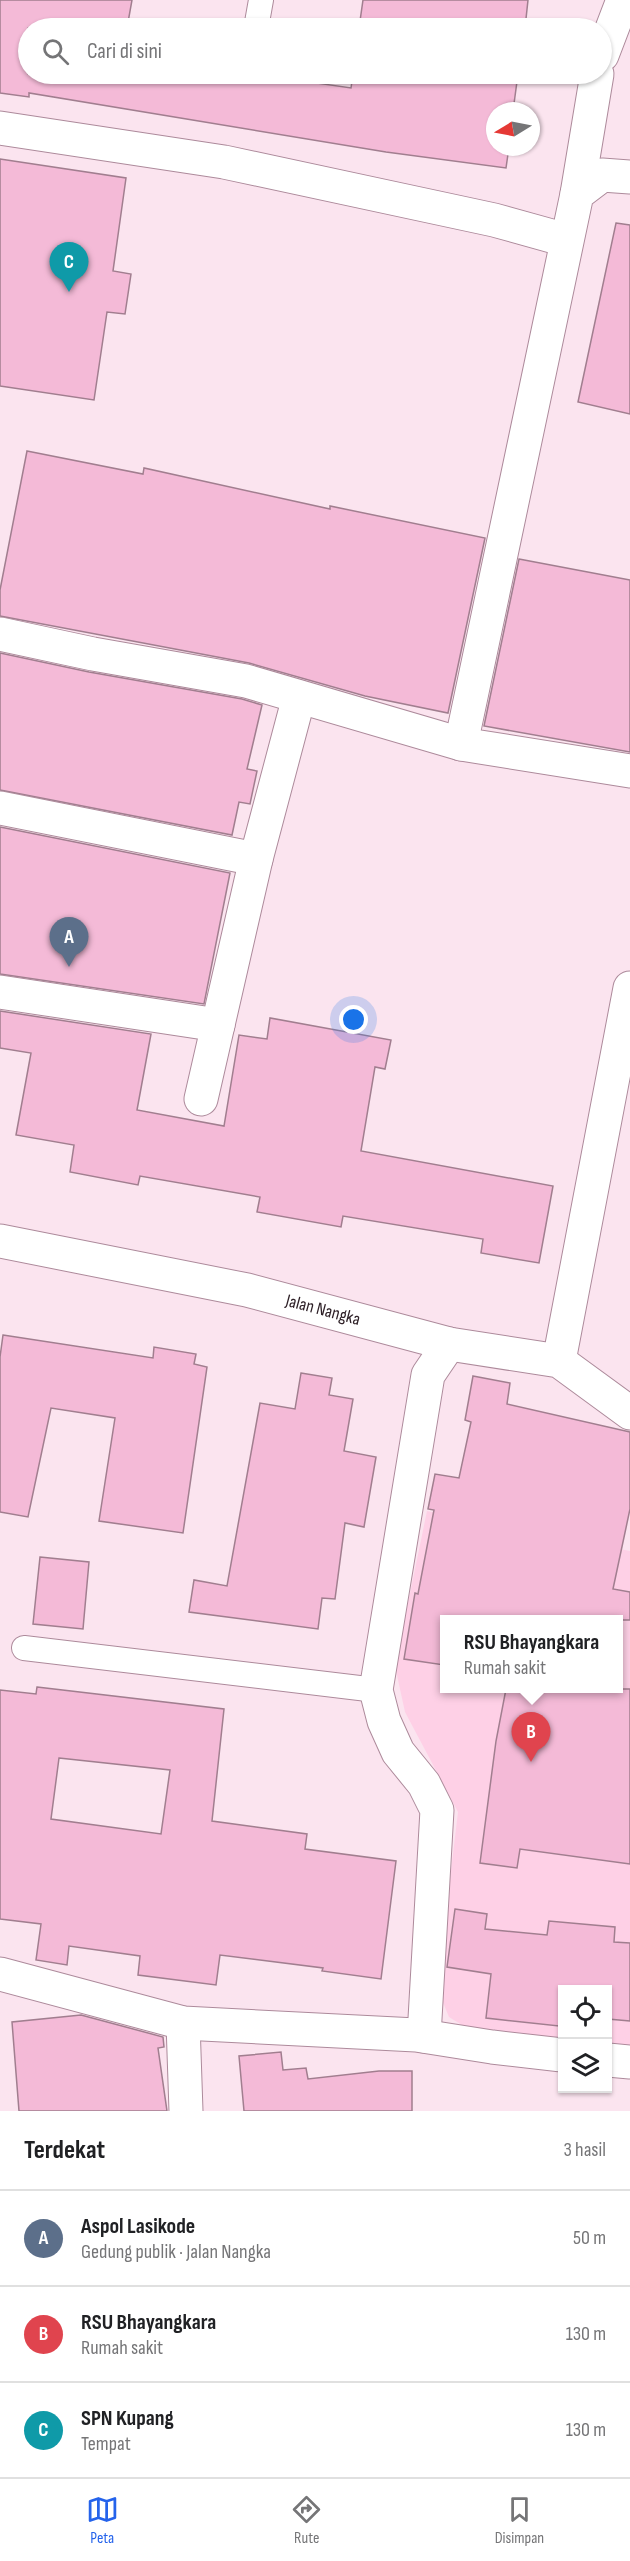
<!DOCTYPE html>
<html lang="id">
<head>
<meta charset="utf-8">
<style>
	:root { --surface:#fff; --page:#f6f6f6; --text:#202124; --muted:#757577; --line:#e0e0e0; --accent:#2563eb }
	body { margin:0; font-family:"Sofia Sans Condensed",sans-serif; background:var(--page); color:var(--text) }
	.controls { position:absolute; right:18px; bottom:18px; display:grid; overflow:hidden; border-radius:0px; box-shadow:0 2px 4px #0004 }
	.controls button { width:54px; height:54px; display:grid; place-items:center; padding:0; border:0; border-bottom:2px solid var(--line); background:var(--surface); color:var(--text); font:30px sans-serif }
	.compass { position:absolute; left:486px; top:102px; width:54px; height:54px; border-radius:50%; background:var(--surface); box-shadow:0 2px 4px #0004; rotate:260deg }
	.you { position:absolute; left:354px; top:1020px; width:21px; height:21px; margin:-15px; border:4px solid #fff; border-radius:50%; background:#1a73e8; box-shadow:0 0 0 9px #1a73e833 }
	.badge { display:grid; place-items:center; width:39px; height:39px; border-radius:50%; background:var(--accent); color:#fff; font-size:20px; font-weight:700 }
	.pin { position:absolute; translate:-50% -50px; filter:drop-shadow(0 2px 3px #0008) }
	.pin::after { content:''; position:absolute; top:32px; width:21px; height:18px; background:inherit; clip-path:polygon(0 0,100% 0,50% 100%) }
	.popup { position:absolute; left:440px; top:1615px; width:183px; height:78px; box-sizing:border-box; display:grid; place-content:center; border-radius:0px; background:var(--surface); filter:drop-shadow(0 2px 4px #0005); font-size:20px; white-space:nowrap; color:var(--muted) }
	.popup b { font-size:22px; color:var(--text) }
	.popup::after { content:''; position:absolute; left:50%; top:100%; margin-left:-12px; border:12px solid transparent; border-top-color:var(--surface) }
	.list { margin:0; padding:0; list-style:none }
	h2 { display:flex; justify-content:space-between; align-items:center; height:78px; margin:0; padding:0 24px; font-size:26px }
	h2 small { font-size:20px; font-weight:400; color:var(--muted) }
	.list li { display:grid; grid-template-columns:39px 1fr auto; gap:18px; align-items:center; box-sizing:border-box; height:96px; padding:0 24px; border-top:2px solid var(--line) }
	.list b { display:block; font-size:22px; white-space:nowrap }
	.list p { margin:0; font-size:20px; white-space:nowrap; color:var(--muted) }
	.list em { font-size:20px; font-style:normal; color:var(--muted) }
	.icon { flex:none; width:33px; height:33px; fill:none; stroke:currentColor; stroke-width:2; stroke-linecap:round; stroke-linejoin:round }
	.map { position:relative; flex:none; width:630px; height:2111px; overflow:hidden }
	.search { position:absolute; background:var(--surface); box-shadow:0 2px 4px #0004; left:18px; right:18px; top:18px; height:66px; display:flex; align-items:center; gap:15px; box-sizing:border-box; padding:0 21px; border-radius:33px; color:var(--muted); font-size:22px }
	.sheet { height:366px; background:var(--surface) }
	nav { display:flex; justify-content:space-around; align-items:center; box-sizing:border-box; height:84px; border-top:2px solid var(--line); background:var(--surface); font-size:16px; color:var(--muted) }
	nav a { display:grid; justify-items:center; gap:3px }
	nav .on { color:var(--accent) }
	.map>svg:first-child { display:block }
</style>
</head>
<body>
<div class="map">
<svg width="630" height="2111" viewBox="0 0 630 2111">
	<rect width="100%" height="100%" fill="#fbe4ef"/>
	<path fill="#fed0e6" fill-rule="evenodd" d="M427,1511l203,40v497l-22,-2v-56h-46v51l-87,-8 -26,-16 -12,-29 21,-176 -53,-100 -10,-46zM444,1620h174v68h-174z"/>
	<g fill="#f4bad7" stroke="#a17e8f" stroke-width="1.5" fill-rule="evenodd">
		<polygon points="0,0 132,0 127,28 28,28 28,74 254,74 351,88 353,74 518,74 513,111 495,111 495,147 509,147 506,168 386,152 29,93 29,97 0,93"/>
		<polygon points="363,0 528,0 525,28 359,28"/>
		<polygon points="0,159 126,178 113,271 131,274 125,314 107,312 94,400 0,386"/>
		<polygon points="616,223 630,225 630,414 578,402"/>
		<polygon points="27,451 143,474 144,468 330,509 330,506 485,538 448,713 365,696 249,663 0,616 0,590"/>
		<polygon points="519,559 630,580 630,752 484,726"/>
		<polygon points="0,653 89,672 242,699 262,705 247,769 257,771 250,804 239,802 232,835 0,790"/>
		<polygon points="0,827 230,873 204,1004 0,974"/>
		<polygon points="0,1011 151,1034 137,1110 224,1126 239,1035 267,1039 270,1018 391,1040 385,1069 375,1067 361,1151 553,1186 539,1263 481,1253 483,1239 343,1216 341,1227 257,1212 260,1197 140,1176 138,1185 70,1172 74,1145 16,1135 31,1053 0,1048"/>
		<polygon points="3,1335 153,1358 154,1347 196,1354 194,1364 207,1367 183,1533 99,1521 115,1418 51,1408 28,1517 0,1512 0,1357"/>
		<polygon points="301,1373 332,1378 329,1395 353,1399 344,1451 376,1457 364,1527 345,1523 335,1599 322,1598 318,1629 189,1612 194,1580 227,1586 260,1403 295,1409"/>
		<polygon points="473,1376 510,1383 507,1404 630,1432 630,1509 613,1589 630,1592 630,1620 444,1620 444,1665 404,1659 415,1593 418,1594 434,1510 428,1509 435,1474 459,1478 471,1422 465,1420"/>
		<polygon points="40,1557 89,1562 83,1629 33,1624"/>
		<path d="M37,1687l187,22 -12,112 95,13 -2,15 91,12 -15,118 -59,-8 1,-3 -103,-13 -4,30 -78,-10 2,-19 -71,-10 -2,19 -31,-5 5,-36 -41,-5v-229l36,4zM59,1758l111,12 -9,64 -110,-15z"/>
		<polygon points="506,1689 630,1689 630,1864 520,1849 517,1868 480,1863 496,1741"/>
		<polygon points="455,1909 487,1914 485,1929 547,1935 549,1921 615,1927 614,1942 630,1943 630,2021 608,2019 608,1989 562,1989 562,2015 561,2014 559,2026 486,2018 491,1974 447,1967"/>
		<polygon points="81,2015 163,2037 164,2047 158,2048 167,2111 19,2111 12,2022"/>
		<polygon points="281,2052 283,2070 306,2068 308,2079 379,2071 412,2071 412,2111 244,2111 239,2056"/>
	</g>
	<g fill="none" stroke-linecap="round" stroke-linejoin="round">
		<defs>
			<g id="lane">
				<polyline points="256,28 261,0"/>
				<polyline points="24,1648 376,1690"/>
			</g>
			<g id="street">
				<polyline points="602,55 623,0"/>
				<polyline points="0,128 224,162 494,220 566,240"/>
				<polyline points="630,177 602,175 577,194 461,744 630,771"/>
				<polyline points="577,194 597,74"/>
				<polyline points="0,634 93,654 246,681 461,744"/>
				<polyline points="0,808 256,859"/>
				<polyline points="0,992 218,1025"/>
				<polyline points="201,1099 256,859 299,697"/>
				<polyline points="559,1361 630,988"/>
				<polyline points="0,1974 183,2023 416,2035 492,2047 562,2055"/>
				<polyline points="183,2023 186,2111"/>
				<polyline points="424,2036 437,1810 424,1784 398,1752 384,1721 376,1690 428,1375 449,1344"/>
				<polyline points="608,2060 630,2062"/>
			</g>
			<polyline id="secondary" points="0,1241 247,1290 449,1344 559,1361 630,1413"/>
		</defs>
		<use href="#lane" stroke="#ad8a9b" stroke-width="26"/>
		<use href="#street" stroke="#ad8a9b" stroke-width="35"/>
		<use href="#secondary" stroke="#ad8a9b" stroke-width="35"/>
		<use href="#lane" stroke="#fff" stroke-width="24"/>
		<use href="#street" stroke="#fff" stroke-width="33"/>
		<use href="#secondary" stroke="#fff" stroke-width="33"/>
	</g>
	<g text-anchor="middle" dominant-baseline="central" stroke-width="6" stroke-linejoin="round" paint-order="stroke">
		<g font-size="18" fill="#2e2027" stroke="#fff">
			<text transform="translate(323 1310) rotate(15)">Jalan Nangka</text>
		</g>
	</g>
</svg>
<div class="controls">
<button><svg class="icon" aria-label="locate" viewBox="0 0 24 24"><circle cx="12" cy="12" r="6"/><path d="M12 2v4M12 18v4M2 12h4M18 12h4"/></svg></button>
<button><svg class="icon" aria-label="layers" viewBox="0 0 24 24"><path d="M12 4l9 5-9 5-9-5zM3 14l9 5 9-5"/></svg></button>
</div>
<svg class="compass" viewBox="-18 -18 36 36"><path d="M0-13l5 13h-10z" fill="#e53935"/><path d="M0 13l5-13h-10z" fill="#757577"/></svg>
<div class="you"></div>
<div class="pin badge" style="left:69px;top:967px;background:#5c6f8a">A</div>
<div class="pin badge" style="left:531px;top:1762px;background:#e0444e">B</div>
<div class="popup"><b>RSU Bhayangkara</b>Rumah sakit</div>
<div class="pin badge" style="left:69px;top:292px;background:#0f9aa8">C</div>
<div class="search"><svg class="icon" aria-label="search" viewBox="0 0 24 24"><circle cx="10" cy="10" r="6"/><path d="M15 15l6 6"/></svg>Cari di sini</div>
</div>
<section class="sheet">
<h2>Terdekat<small>3 hasil</small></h2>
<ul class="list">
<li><span class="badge" style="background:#5c6f8a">A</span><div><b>Aspol Lasikode</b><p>Gedung publik · Jalan Nangka</p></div><em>50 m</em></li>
<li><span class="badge" style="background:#e0444e">B</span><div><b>RSU Bhayangkara</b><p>Rumah sakit</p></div><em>130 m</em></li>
<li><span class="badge" style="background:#0f9aa8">C</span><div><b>SPN Kupang</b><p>Tempat</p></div><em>130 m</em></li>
</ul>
</section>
<nav>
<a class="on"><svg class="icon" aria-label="map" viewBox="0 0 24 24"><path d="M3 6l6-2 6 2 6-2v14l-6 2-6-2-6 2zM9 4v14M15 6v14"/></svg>Peta</a>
<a><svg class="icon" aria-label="directions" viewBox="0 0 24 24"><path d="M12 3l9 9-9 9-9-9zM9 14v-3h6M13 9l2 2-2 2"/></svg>Rute</a>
<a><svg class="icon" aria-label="saved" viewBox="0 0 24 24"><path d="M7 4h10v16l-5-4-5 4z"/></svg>Disimpan</a>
</nav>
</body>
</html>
